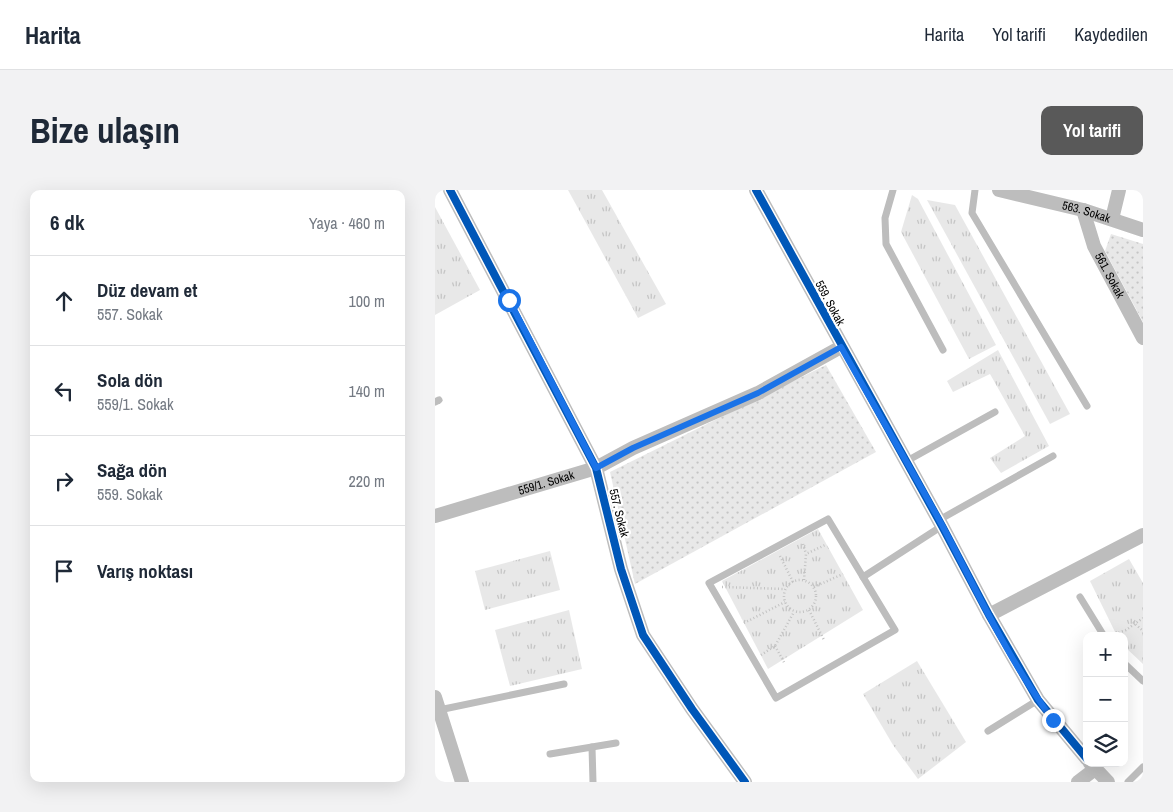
<!DOCTYPE html>
<html lang="tr">
<head>
<meta charset="utf-8">
<style>
	:root { --surface:#fff; --page:#f2f2f3; --text:#1f2937; --muted:#747a83; --line:#e0e1e3; --accent:#595959 }
	body { margin:0; font-family:"Archivo Narrow",sans-serif; background:var(--page); color:var(--text) }
	.controls { position:absolute; right:15px; bottom:15px; display:grid; overflow:hidden; border-radius:10px; box-shadow:0 5px 20px #0002 }
	.controls button { width:45px; height:45px; display:grid; place-items:center; padding:0; border:0; border-bottom:1px solid var(--line); background:var(--surface); color:var(--text); font:25px sans-serif }
	.stop { position:absolute; width:15px; height:15px; margin:-11px; border:4px solid #1a73e8; border-radius:50%; background:#fff }
	.stop.end { background:#1a73e8; border-color:#fff; box-shadow:0 1px 5px #0008 }
	.list { margin:0; padding:0; list-style:none }
	h2 { display:flex; justify-content:space-between; align-items:center; height:65px; margin:0; padding:0 20px; font-size:21px }
	h2 small { font-size:16px; font-weight:400; color:var(--muted) }
	.list li { display:grid; grid-template-columns:32px 1fr auto; gap:15px; align-items:center; box-sizing:border-box; height:90px; padding:0 20px; border-top:1px solid var(--line) }
	.list b { display:block; font-size:19px; white-space:nowrap }
	.list p { margin:0; font-size:16px; white-space:nowrap; color:var(--muted) }
	.list em { font-size:16px; font-style:normal; color:var(--muted) }
	.icon { flex:none; width:28px; height:28px; fill:none; stroke:currentColor; stroke-width:2; stroke-linecap:round; stroke-linejoin:round }
	.map { position:relative; flex:none; width:708px; height:592px; overflow:hidden; border-radius:10px }
	header { display:flex; align-items:center; gap:30px; box-sizing:border-box; height:70px; padding:0 25px; background:var(--surface); border-bottom:1px solid var(--line) }
	header strong { font-size:24px }
	nav { display:flex; gap:28px; margin-inline-start:auto; font-size:18px }
	.intro { display:flex; align-items:center; justify-content:space-between; box-sizing:border-box; height:120px; padding:0 30px }
	h1 { margin:0; font-size:35px }
	.button { padding:12px 22px; border-radius:10px; background:var(--accent); color:#fff; font-size:18px; font-weight:700 }
	main { display:flex; gap:30px; padding:0 30px }
	aside { flex:1; background:var(--surface); border-radius:10px; box-shadow:0 5px 20px #0002 }
	.map>svg:first-child { display:block }
</style>
</head>
<body>
<header>
<strong>Harita</strong>
<nav><a>Harita</a><a>Yol tarifi</a><a>Kaydedilen</a></nav>
</header>
<div class="intro"><h1>Bize ulaşın</h1><a class="button">Yol tarifi</a></div>
<main>
<aside>
<h2>6 dk<small>Yaya · 460 m</small></h2>
<ul class="list">
<li><svg class="icon" aria-label="ahead" viewBox="0 0 24 24"><path d="M12 20V5M6 11l6-6 6 6"/></svg><div><b>Düz devam et</b><p>557. Sokak</p></div><em>100 m</em></li>
<li><svg class="icon" aria-label="left" viewBox="0 0 24 24"><path d="M17 20v-9H6M10 6l-5 5 5 5"/></svg><div><b>Sola dön</b><p>559/1. Sokak</p></div><em>140 m</em></li>
<li><svg class="icon" aria-label="right" viewBox="0 0 24 24"><path d="M7 20v-9h11M14 6l5 5-5 5"/></svg><div><b>Sağa dön</b><p>559. Sokak</p></div><em>220 m</em></li>
<li><svg class="icon" aria-label="arrive" viewBox="0 0 24 24"><path d="M6 21V4h12l-3 4 3 4H6"/></svg><div><b>Varış noktası</b></div></li>
</ul>
</aside>
<div class="map">
<svg width="708" height="592" viewBox="0 0 708 592">
	<defs>
		<pattern id="grass-tufts" width="24" height="20" patternUnits="userSpaceOnUse" patternTransform="scale(1.25)"><rect width="24" height="20" fill="#e8e8e8"/><path d="M3 7l-1-3M5 7V3M7 7l1-3M15 17l-1-3M17 17v-4M19 17l1-3" fill="none" stroke="#c5c5c5"/></pattern>
		<pattern id="park-dots" width="8" height="8" patternUnits="userSpaceOnUse" patternTransform="scale(1.25)"><rect width="8" height="8" fill="#e8e8e8"/><path d="M2 2h.1M6 6h.1" fill="none" stroke="#c5c5c5" stroke-width="1.8" stroke-linecap="round"/></pattern>
	</defs>
	<rect width="100%" height="100%" fill="#fff"/>
	<g fill="url(#grass-tufts)">
		<polygon points="133,0 167,0 231,114 203,128"/>
		<polygon points="477,5 483,9 561,155 534,169 466,42"/>
		<polygon points="492,10 520,15 635,224 615,234"/>
		<polygon points="0,17 45,100 0,125"/>
		<polygon points="563,160 614,256 566,283 555,268 590,246 555,184 518,202 512,191"/>
		<polygon points="383,339 428,420 333,479 287,391"/>
		<polygon points="115,361 125,400 50,420 40,381"/>
		<polygon points="694,369 708,393 708,474 689,456 689,446 682,446 655,391"/>
		<polygon points="134,420 147,479 75,496 60,440"/>
		<polygon points="482,471 531,552 483,589 458,555 428,504"/>
	</g>
	<g fill="url(#park-dots)">
		<polygon points="676,44 708,54 708,132 670,61"/>
		<polygon points="391,175 441,262 200,394 175,282"/>
	</g>
	<g fill="none" stroke-linecap="round" stroke-linejoin="round">
		<g stroke="#c2c2c2" stroke-width="2.5" stroke-dasharray="1 2.5" stroke-linecap="butt">
			<polyline points="368,354 371,364"/>
			<polyline points="345,366 358,392"/>
			<circle cx="365" cy="406" r="16"/>
			<polyline points="369,390 371,364 390,355"/>
			<polyline points="287,397 350,399"/>
			<polyline points="379,397 408,384"/>
			<polyline points="374,420 389,450"/>
			<polyline points="698,432 708,441"/>
			<polyline points="309,433 350,412"/>
			<polyline points="677,445 691,440 708,428"/>
			<polyline points="340,456 350,474"/>
			<polyline points="326,465 340,456 359,422"/>
		</g>
		<g stroke="#bdbdbd" stroke-width="7">
			<polyline points="458,0 450,28 451,54 508,160"/>
			<polyline points="540,0 537,23 652,216"/>
			<polyline points="0,212 4,210"/>
			<polyline points="470,272 560,222"/>
			<polygon points="393,329 460,440 341,508 274,393"/>
			<polyline points="504,330 618,266"/>
			<polyline points="428,387 507,336"/>
			<polyline points="645,407 669,446"/>
			<polyline points="689,473 708,491"/>
			<polyline points="4,520 129,494"/>
			<polyline points="553,541 603,510"/>
			<polyline points="157,557 158,592"/>
			<polyline points="115,564 181,553"/>
			<polyline points="693,592 708,577"/>
		</g>
		<g stroke="#bdbdbd" stroke-width="14">
			<polyline points="15,0 161,278 186,379 208,445 257,519 310,592"/>
			<polyline points="321,0 507,336 554,425 603,510 652,569"/>
			<path id="s1" d="M564,0l84,20 60,20"/>
			<path id="s2" d="M648,20l11,36 49,92"/>
			<polyline points="677,29 684,0"/>
			<path id="s3" d="M0,326l161,-48 37,-20 125,-55 83,-46"/>
			<polyline points="554,425 708,345"/>
			<polyline points="0,507 27,592"/>
			<polyline points="655,573 673,592"/>
			<polyline points="643,592 660,579"/>
		</g>
		<defs>
			<g id="cycleway">
				<polyline points="15,0 161,278 186,379 208,445 257,519 310,592"/>
				<polyline points="321,0 507,336 554,425 603,510 652,569"/>
			</g>
		</defs>
		<use href="#cycleway" stroke="#fff" stroke-width="11"/>
		<use href="#cycleway" stroke="#0057b8" stroke-width="8"/>
	</g>
	<g fill="none" stroke-linecap="round" stroke-linejoin="round">
		<path stroke="#1a73e8" stroke-width="6" d="M74,110l87,168 37,-20 125,-55 83,-46c33,59 68,118 101,178 35,66 66,135 111,195"/>
	</g>
	<g text-anchor="middle" dominant-baseline="central" stroke-width="4.5" stroke-linejoin="round" paint-order="stroke">
		<g font-size="12" fill="#000" stroke="#fff">
			<text stroke="none"><textPath href="#s1" startOffset="90">563. Sokak</textPath></text>
			<text stroke="none"><textPath href="#s2" startOffset="71">561. Sokak</textPath></text>
			<text transform="translate(395 113) rotate(62)">559. Sokak</text>
			<text stroke="none"><textPath href="#s3" startOffset="116">559/1. Sokak</textPath></text>
			<text transform="translate(184 323) rotate(76)">557. Sokak</text>
		</g>
	</g>
</svg>
<div class="controls">
<button>+</button>
<button>−</button>
<button><svg class="icon" aria-label="layers" viewBox="0 0 24 24"><path d="M12 4l9 5-9 5-9-5zM3 14l9 5 9-5"/></svg></button>
</div>
<div class="stop" style="left:74px;top:110px"></div>
<div class="stop end" style="left:618px;top:530px"></div>
</div>
</main>
</body>
</html>
